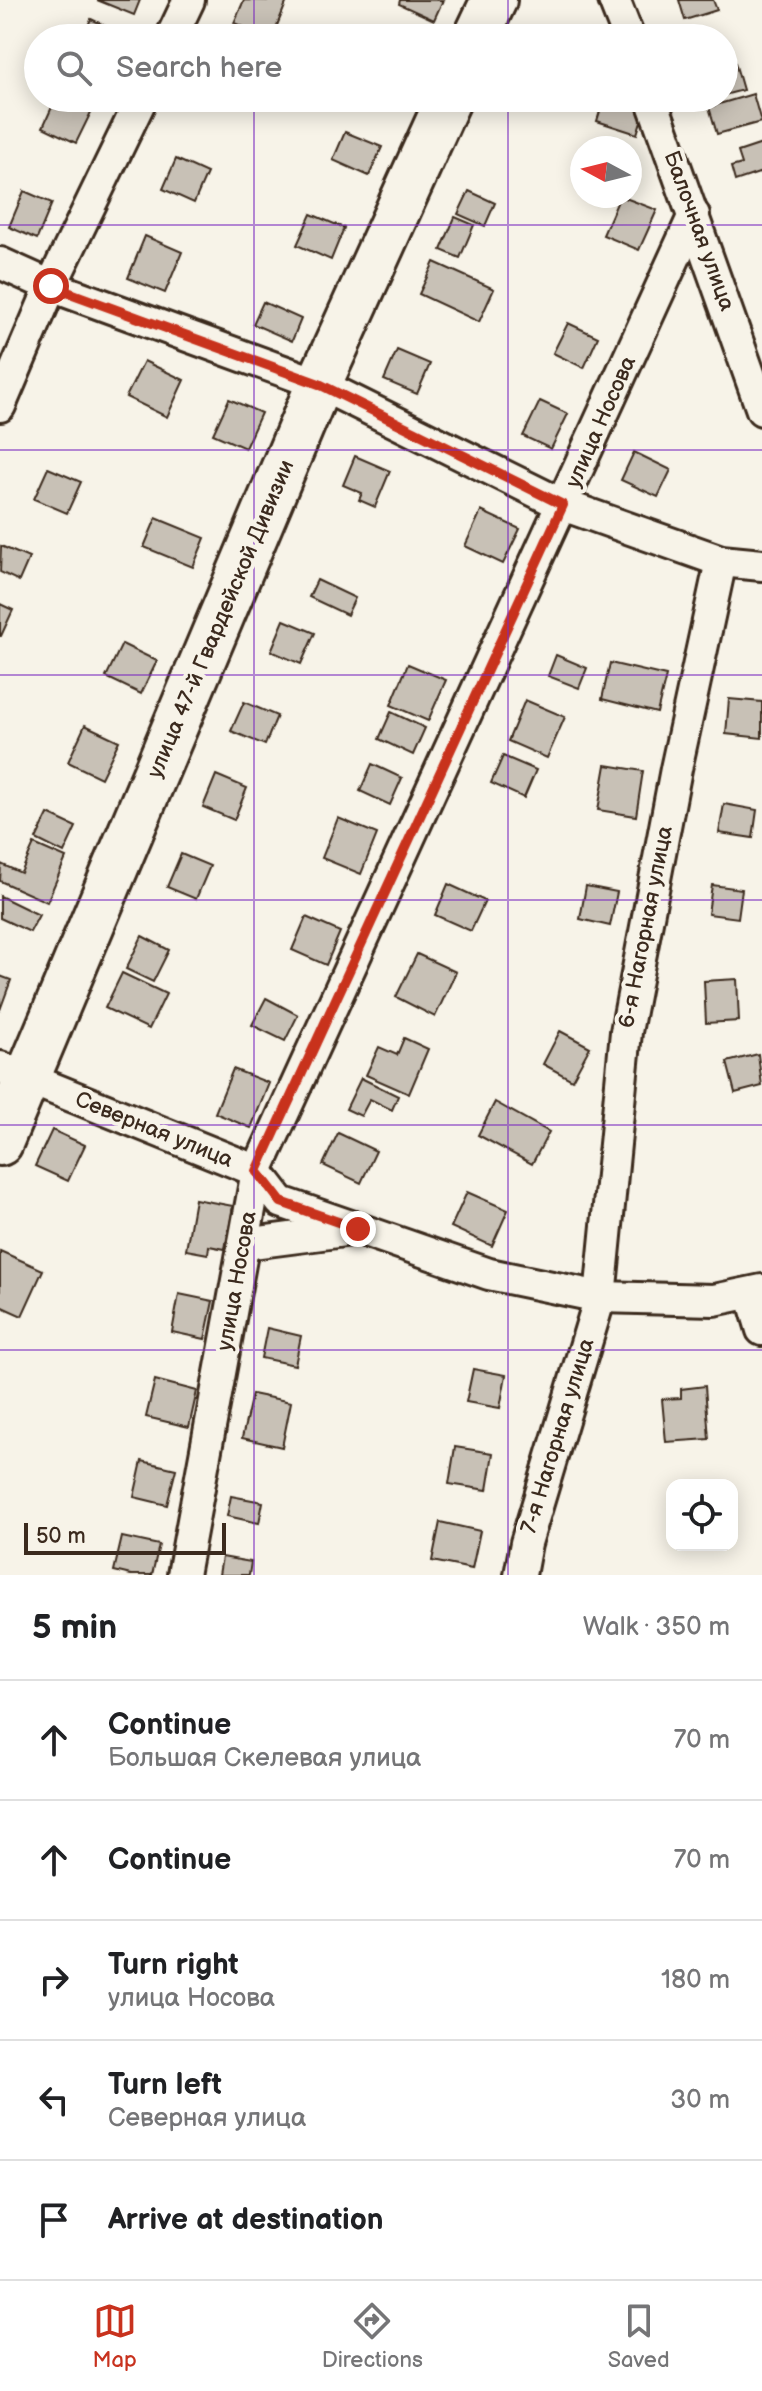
<!DOCTYPE html>
<html lang="en">
<head>
<meta charset="utf-8">
<style>
	:root { --surface:#fff; --page:#f6f6f6; --text:#202124; --muted:#757577; --line:#e0e0e0; --accent:#c8321e }
	body { margin:0; font-family:"Balsamiq Sans",sans-serif; background:var(--page); color:var(--text) }
	.controls { position:absolute; right:24px; bottom:24px; display:grid; overflow:hidden; border-radius:16px; box-shadow:0 4px 20px #0003 }
	.controls button { width:72px; height:72px; display:grid; place-items:center; padding:0; border:0; border-bottom:2px solid var(--line); background:var(--surface); color:var(--text); font:40px sans-serif }
	.compass { position:absolute; left:570px; top:136px; width:72px; height:72px; border-radius:50%; background:var(--surface); box-shadow:0 4px 20px #0003; rotate:277deg }
	.scale { position:absolute; left:24px; bottom:20px; width:202px; box-sizing:border-box; padding-left:8px; border:4px solid #3b2a1e; border-top:0; font-size:22px; line-height:28px; white-space:nowrap; color:#3b2a1e; -webkit-text-stroke:6px #f7f3e8; paint-order:stroke }
	.stop { position:absolute; width:24px; height:24px; margin:-18px; border:6px solid #c8321e; border-radius:50%; background:#fff }
	.stop.end { background:#c8321e; border-color:#fff; box-shadow:0 2px 8px #0008 }
	.list { margin:0; padding:0; list-style:none }
	h2 { display:flex; justify-content:space-between; align-items:center; height:104px; margin:0; padding:0 32px; font-size:34px }
	h2 small { font-size:26px; font-weight:400; color:var(--muted) }
	.list li { display:grid; grid-template-columns:52px 1fr auto; gap:24px; align-items:center; box-sizing:border-box; height:120px; padding:0 32px; border-top:2px solid var(--line) }
	.list b { display:block; font-size:30px; white-space:nowrap }
	.list p { margin:0; font-size:26px; white-space:nowrap; color:var(--muted) }
	.list em { font-size:26px; font-style:normal; color:var(--muted) }
	.icon { flex:none; width:44px; height:44px; fill:none; stroke:currentColor; stroke-width:2; stroke-linecap:round; stroke-linejoin:round }
	.map { position:relative; flex:none; width:762px; height:1575px; overflow:hidden }
	.search { position:absolute; background:var(--surface); box-shadow:0 4px 20px #0003; left:24px; right:24px; top:24px; height:88px; display:flex; align-items:center; gap:20px; box-sizing:border-box; padding:0 28px; border-radius:44px; color:var(--muted); font-size:30px }
	.sheet { height:704px; background:var(--surface) }
	nav { display:flex; justify-content:space-around; align-items:center; box-sizing:border-box; height:112px; border-top:2px solid var(--line); background:var(--surface); font-size:22px; color:var(--muted) }
	nav a { display:grid; justify-items:center; gap:4px }
	nav .on { color:var(--accent) }
	.map>svg:first-child { display:block }
</style>
</head>
<body>
<div class="map">
<svg width="762" height="1575" viewBox="0 0 762 1575">
	<rect width="100%" height="100%" fill="#f7f3e8"/>
	<filter id="ink" filterUnits="userSpaceOnUse"><feTurbulence type="fractalNoise" baseFrequency=".0125" numOctaves="2"/><feDisplacementMap in="SourceGraphic" scale="16" xChannelSelector="R" yChannelSelector="G"/><feConvolveMatrix kernelMatrix="1 2 1 2 8 2 1 2 1" color-interpolation-filters="sRGB"/></filter>
	<g filter="url(#ink)">
		<g fill="#c8c1b6" stroke="#3b2a1e" stroke-width="2">
			<polygon points="97,0 140,0 134,15"/>
			<polygon points="244,0 287,1 272,38 234,23"/>
			<polygon points="400,0 443,0 434,20 399,4"/>
			<polygon points="679,0 713,0 717,10 685,20"/>
			<polygon points="91,19 127,36 126,38 82,38"/>
			<polygon points="230,29 258,38 226,38"/>
			<polygon points="734,59 743,90 724,95 724,61"/>
			<polygon points="753,94 761,122 717,134 709,107"/>
			<polygon points="56,98 97,100 76,143 43,127"/>
			<polygon points="604,98 624,98 646,105 637,134 597,121"/>
			<polygon points="345,132 382,147 369,176 333,160"/>
			<polygon points="762,144 762,172 735,181 731,167 742,164 738,152"/>
			<polygon points="176,159 207,173 194,203 163,189"/>
			<polygon points="24,191 52,203 37,239 9,227"/>
			<polygon points="469,191 495,203 485,226 458,214"/>
			<polygon points="620,196 657,210 639,250 603,235"/>
			<polygon points="311,214 344,228 331,260 297,245"/>
			<polygon points="455,217 474,225 460,258 441,250"/>
			<polygon points="145,236 182,252 165,293 128,278"/>
			<polygon points="434,262 494,289 479,322 419,294"/>
			<polygon points="263,302 301,319 292,341 253,324"/>
			<polygon points="568,323 598,337 584,368 553,353"/>
			<polygon points="397,350 430,364 417,394 384,380"/>
			<polygon points="144,361 184,380 167,417 126,397"/>
			<polygon points="229,399 261,413 245,448 213,434"/>
			<polygon points="540,401 568,414 551,449 523,436"/>
			<polygon points="634,452 671,470 658,497 621,480"/>
			<polygon points="355,456 390,471 375,507 359,500 362,493 343,485"/>
			<polygon points="48,468 81,482 67,513 34,499"/>
			<polygon points="481,511 520,529 503,564 465,546"/>
			<polygon points="156,518 205,538 193,567 144,547"/>
			<polygon points="1,546 29,558 19,581 0,572"/>
			<polygon points="317,580 355,598 347,615 309,597"/>
			<polygon points="0,604 13,610 1,636 0,636"/>
			<polygon points="284,620 315,633 301,664 271,651"/>
			<polygon points="122,644 157,661 141,694 106,677"/>
			<polygon points="556,655 587,668 579,688 548,676"/>
			<polygon points="610,663 666,676 657,713 602,699"/>
			<polygon points="408,664 446,680 428,721 391,705"/>
			<polygon points="729,699 762,702 762,738 726,734"/>
			<polygon points="525,700 565,717 547,758 508,741"/>
			<polygon points="244,702 277,716 265,745 231,731"/>
			<polygon points="391,712 425,728 413,755 379,739"/>
			<polygon points="85,725 119,741 101,778 68,762"/>
			<polygon points="503,756 536,770 524,798 491,783"/>
			<polygon points="372,764 402,778 390,805 360,791"/>
			<polygon points="606,765 643,771 636,816 598,810"/>
			<polygon points="216,775 247,788 234,820 203,807"/>
			<polygon points="724,804 757,810 753,838 719,833"/>
			<polygon points="48,814 76,827 64,853 36,839"/>
			<polygon points="338,818 377,834 361,874 322,858"/>
			<polygon points="34,844 66,858 47,902 0,881 1,864 21,873"/>
			<polygon points="181,854 210,866 196,899 167,887"/>
			<polygon points="448,884 485,901 471,931 435,915"/>
			<polygon points="712,885 742,889 738,918 708,914"/>
			<polygon points="586,886 617,892 610,926 580,919"/>
			<polygon points="0,896 39,915 30,932 0,918"/>
			<polygon points="306,917 340,932 326,965 292,950"/>
			<polygon points="142,936 169,950 153,982 126,969"/>
			<polygon points="417,954 456,972 435,1017 396,997"/>
			<polygon points="122,973 166,994 149,1029 105,1008"/>
			<polygon points="0,976 11,980 0,1010"/>
			<polygon points="737,979 739,1021 706,1023 704,981"/>
			<polygon points="266,998 298,1015 285,1041 252,1025"/>
			<polygon points="560,1031 590,1047 572,1080 543,1064"/>
			<polygon points="404,1038 428,1049 409,1094 366,1075 379,1047 397,1055"/>
			<polygon points="758,1054 762,1086 735,1093 727,1062"/>
			<polygon points="233,1069 269,1083 251,1128 215,1113"/>
			<polygon points="361,1078 398,1096 392,1110 370,1099 361,1116 346,1109"/>
			<polygon points="495,1102 549,1132 532,1164 478,1135"/>
			<polygon points="52,1130 85,1145 68,1181 35,1166"/>
			<polygon points="338,1133 376,1151 361,1183 323,1165"/>
			<polygon points="467,1192 508,1210 492,1246 451,1227"/>
			<polygon points="195,1199 233,1206 225,1249 209,1246 208,1254 186,1250"/>
			<polygon points="0,1251 43,1270 22,1316 0,1306"/>
			<polygon points="179,1294 213,1301 205,1339 172,1332"/>
			<polygon points="267,1328 301,1336 295,1365 261,1358"/>
			<polygon points="473,1369 506,1375 500,1408 466,1402"/>
			<polygon points="155,1380 197,1391 189,1427 146,1417"/>
			<polygon points="705,1386 709,1439 666,1442 662,1399 681,1398 681,1389"/>
			<polygon points="252,1394 291,1402 282,1447 242,1438"/>
			<polygon points="455,1447 493,1453 487,1490 449,1484"/>
			<polygon points="142,1461 176,1469 167,1505 134,1497"/>
			<polygon points="231,1496 263,1502 259,1523 227,1516"/>
			<polygon points="440,1522 480,1531 472,1569 432,1561"/>
			<polygon points="122,1537 159,1545 152,1575 131,1575 114,1571"/>
			<polygon points="222,1557 251,1562 249,1575 219,1575"/>
		</g>
		<g fill="none" stroke-linecap="round" stroke-linejoin="round">
			<defs>
				<g id="street">
					<polyline points="614,0 629,38"/>
					<polyline points="171,38 189,0"/>
					<polyline points="651,98 762,410"/>
					<polyline points="0,263 51,286 319,384 563,505 721,561 762,565"/>
					<polyline points="0,406 51,286 142,98"/>
					<polyline points="0,1067 257,1171 281,1202 489,1274 600,1297 714,1300 762,1290"/>
					<polyline points="244,1244 352,1230"/>
					<polyline points="751,1293 762,1330"/>
					<polyline points="183,1575 257,1171 694,215"/>
					<polyline points="520,1575 526,1543 600,1297 626,1032 676,769 721,561"/>
				</g>
				<g id="secondary">
					<polyline points="476,38 494,0"/>
					<polyline points="0,1143 319,384 449,98"/>
				</g>
			</defs>
			<use href="#street" stroke="#3b2a1e" stroke-width="36"/>
			<use href="#secondary" stroke="#3b2a1e" stroke-width="50"/>
			<use href="#street" stroke="#f7f3e8" stroke-width="30"/>
			<use href="#secondary" stroke="#f7f3e8" stroke-width="44"/>
		</g>
	</g>
	<g fill="none" stroke-linecap="round" stroke-linejoin="round" filter="url(#ink)">
		<polyline stroke="#c8321e" stroke-width="10" points="51,286 319,384 563,505 257,1171 281,1202 358,1229"/>
	</g>
	<path fill="none" stroke="#7b2cbf" stroke-width="2" stroke-opacity="0.55" d="M254,0v38M508,0v38M254,98v1477M508,98v1477M0,225h762M0,450h762M0,675h762M0,900h762M0,1125h762M0,1350h762"/>
	<g text-anchor="middle" dominant-baseline="central" stroke-width="8" stroke-linejoin="round" paint-order="stroke">
		<g font-size="22" fill="#3b2a1e" stroke="#f7f3e8">
			<text transform="translate(699 231) rotate(70)">Балочная улица</text>
			<text transform="translate(601 422) rotate(-66)">улица Носова</text>
			<text transform="translate(221 619) rotate(-67)">улица 47-й Гвардейской Дивизии</text>
			<text transform="translate(646 927) rotate(-79)">6-я Нагорная улица</text>
			<text transform="translate(154 1130) rotate(22)">Северная улица</text>
			<text transform="translate(237 1281) rotate(-80)">улица Носова</text>
			<text transform="translate(558 1436) rotate(-73)">7-я Нагорная улица</text>
		</g>
	</g>
</svg>
<div class="controls">
<button><svg class="icon" aria-label="locate" viewBox="0 0 24 24"><circle cx="12" cy="12" r="6"/><path d="M12 2v4M12 18v4M2 12h4M18 12h4"/></svg></button>
</div>
<svg class="compass" viewBox="-18 -18 36 36"><path d="M0-13l5 13h-10z" fill="#e53935"/><path d="M0 13l5-13h-10z" fill="#757577"/></svg>
<div class="scale">50 m</div>
<div class="stop" style="left:51px;top:286px"></div>
<div class="stop end" style="left:358px;top:1229px"></div>
<div class="search"><svg class="icon" aria-label="search" viewBox="0 0 24 24"><circle cx="10" cy="10" r="6"/><path d="M15 15l6 6"/></svg>Search here</div>
</div>
<section class="sheet">
<h2>5 min<small>Walk · 350 m</small></h2>
<ul class="list">
<li><svg class="icon" aria-label="ahead" viewBox="0 0 24 24"><path d="M12 20V5M6 11l6-6 6 6"/></svg><div><b>Continue</b><p>Большая Скелевая улица</p></div><em>70 m</em></li>
<li><svg class="icon" aria-label="ahead" viewBox="0 0 24 24"><path d="M12 20V5M6 11l6-6 6 6"/></svg><div><b>Continue</b></div><em>70 m</em></li>
<li><svg class="icon" aria-label="right" viewBox="0 0 24 24"><path d="M7 20v-9h11M14 6l5 5-5 5"/></svg><div><b>Turn right</b><p>улица Носова</p></div><em>180 m</em></li>
<li><svg class="icon" aria-label="left" viewBox="0 0 24 24"><path d="M17 20v-9H6M10 6l-5 5 5 5"/></svg><div><b>Turn left</b><p>Северная улица</p></div><em>30 m</em></li>
<li><svg class="icon" aria-label="arrive" viewBox="0 0 24 24"><path d="M6 21V4h12l-3 4 3 4H6"/></svg><div><b>Arrive at destination</b></div></li>
</ul>
</section>
<nav>
<a class="on"><svg class="icon" aria-label="map" viewBox="0 0 24 24"><path d="M3 6l6-2 6 2 6-2v14l-6 2-6-2-6 2zM9 4v14M15 6v14"/></svg>Map</a>
<a><svg class="icon" aria-label="directions" viewBox="0 0 24 24"><path d="M12 3l9 9-9 9-9-9zM9 14v-3h6M13 9l2 2-2 2"/></svg>Directions</a>
<a><svg class="icon" aria-label="saved" viewBox="0 0 24 24"><path d="M7 4h10v16l-5-4-5 4z"/></svg>Saved</a>
</nav>
</body>
</html>
